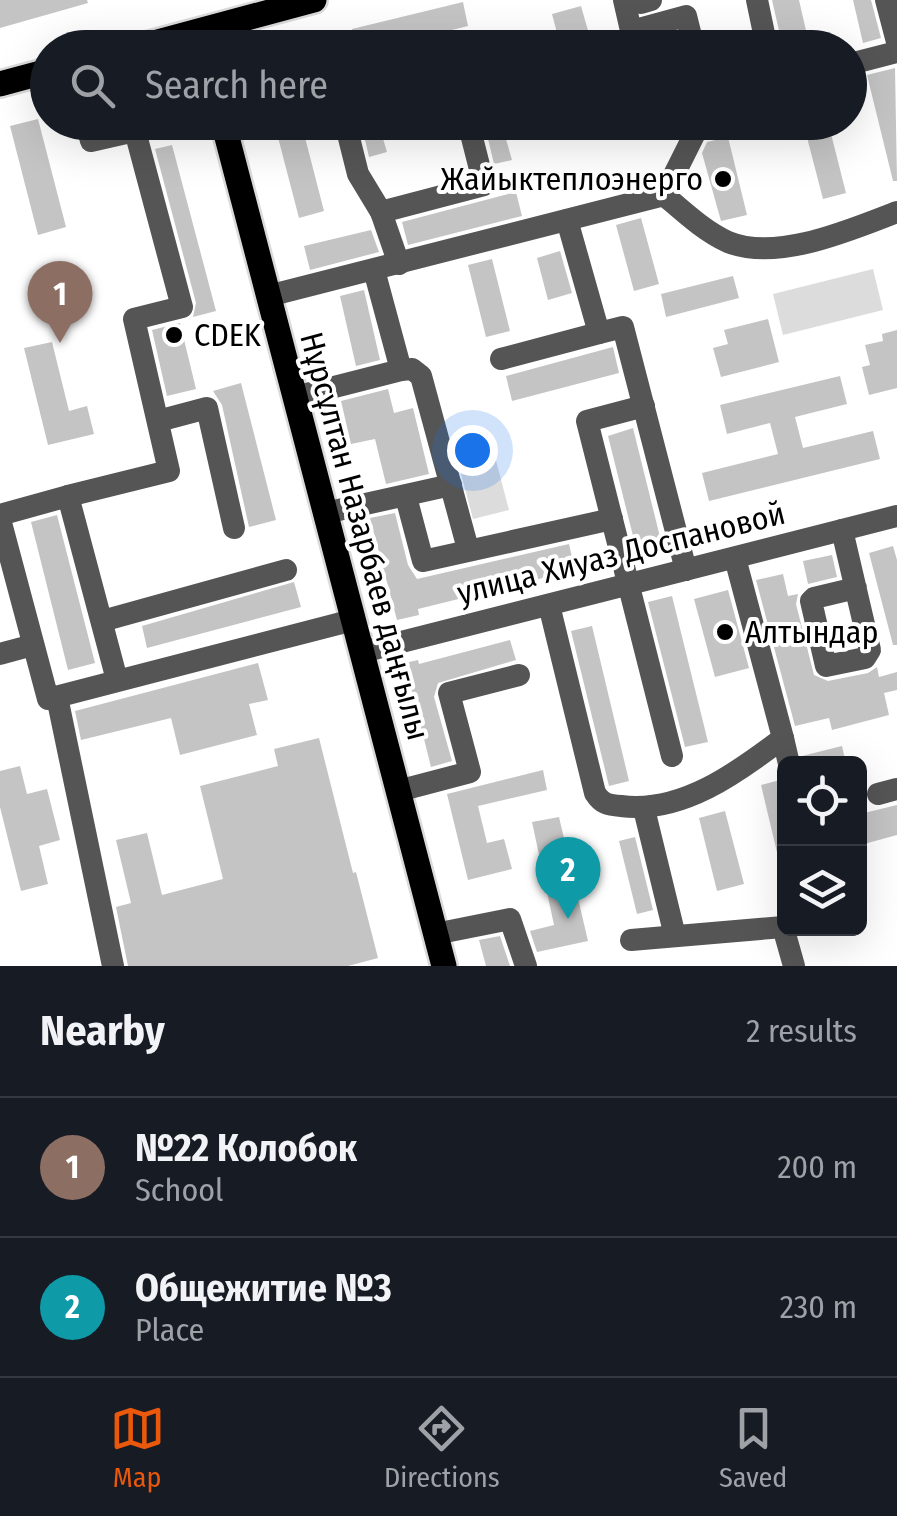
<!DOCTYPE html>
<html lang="en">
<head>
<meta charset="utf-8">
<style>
	:root { --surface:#171b24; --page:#242831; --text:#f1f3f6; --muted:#9ea1a6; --line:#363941; --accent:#ea580c }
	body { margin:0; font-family:"Fira Sans Condensed",sans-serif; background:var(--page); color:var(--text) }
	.controls { position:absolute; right:30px; bottom:30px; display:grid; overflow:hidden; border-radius:15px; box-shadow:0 10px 40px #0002 }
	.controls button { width:90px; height:90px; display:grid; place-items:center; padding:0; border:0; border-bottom:2px solid var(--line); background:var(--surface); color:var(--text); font:50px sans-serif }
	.you { position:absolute; left:472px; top:450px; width:35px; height:35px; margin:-25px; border:8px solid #fff; border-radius:50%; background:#1a73e8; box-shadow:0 0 0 15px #1a73e833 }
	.badge { display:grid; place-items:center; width:65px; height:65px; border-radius:50%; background:var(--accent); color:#fff; font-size:32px; font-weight:700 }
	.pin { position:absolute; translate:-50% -82px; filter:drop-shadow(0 2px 5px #0008) }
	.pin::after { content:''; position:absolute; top:52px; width:35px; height:30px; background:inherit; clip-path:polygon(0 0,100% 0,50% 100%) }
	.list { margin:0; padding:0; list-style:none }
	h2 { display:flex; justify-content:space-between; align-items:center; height:130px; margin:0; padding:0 40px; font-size:42px }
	h2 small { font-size:32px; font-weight:400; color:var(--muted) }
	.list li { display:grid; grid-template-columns:65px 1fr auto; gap:30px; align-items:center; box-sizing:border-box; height:140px; padding:0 40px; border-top:2px solid var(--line) }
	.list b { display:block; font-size:38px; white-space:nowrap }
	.list p { margin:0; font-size:32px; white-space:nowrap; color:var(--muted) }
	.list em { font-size:32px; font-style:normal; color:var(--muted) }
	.icon { flex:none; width:55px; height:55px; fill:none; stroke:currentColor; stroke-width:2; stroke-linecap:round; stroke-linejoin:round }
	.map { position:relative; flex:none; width:897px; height:966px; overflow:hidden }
	.search { position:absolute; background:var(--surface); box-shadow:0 10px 40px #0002; left:30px; right:30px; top:30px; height:110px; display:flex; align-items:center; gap:25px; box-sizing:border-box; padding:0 35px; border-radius:55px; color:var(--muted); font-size:38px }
	.sheet { height:410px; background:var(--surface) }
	nav { display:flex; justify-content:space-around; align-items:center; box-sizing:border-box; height:140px; border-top:2px solid var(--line); background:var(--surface); font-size:28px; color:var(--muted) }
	nav a { display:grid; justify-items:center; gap:5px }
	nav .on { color:var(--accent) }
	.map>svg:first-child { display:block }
</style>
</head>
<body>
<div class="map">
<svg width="897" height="966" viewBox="0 0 897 966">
	<rect width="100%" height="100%" fill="#fff"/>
	<g fill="#dcdcdc">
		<polygon points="873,269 883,310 783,335 773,294"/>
		<polygon points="490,438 509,510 473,519 454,447"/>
	</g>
	<g fill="#c4c4c4">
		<polygon points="0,0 87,0 88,3 0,28"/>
		<polygon points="772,0 799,0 810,48 783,48"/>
		<polygon points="853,0 871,0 881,38 863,43"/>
		<polygon points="463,2 468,26 380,48 357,48 352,29"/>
		<polygon points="581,6 593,48 561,48 552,14"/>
		<polygon points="675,34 678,48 651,48 649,42"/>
		<polygon points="895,68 897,181 893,181 867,75"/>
		<polygon points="38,119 66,227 38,235 10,126"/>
		<polygon points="274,122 301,122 324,211 299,218"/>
		<polygon points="361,122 378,122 387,152 369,157"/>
		<polygon points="484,122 501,122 512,160 494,164"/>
		<polygon points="803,122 828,122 846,193 823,199"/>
		<polygon points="728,137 747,215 721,221 702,153 707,142"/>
		<polygon points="172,145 216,311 193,317 196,303 155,149"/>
		<polygon points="516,192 522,216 408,245 402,222"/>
		<polygon points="641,218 659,284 634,291 616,225"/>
		<polygon points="371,230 379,252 310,270 304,246"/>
		<polygon points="560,251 572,293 548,300 537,258"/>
		<polygon points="492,259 510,331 486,337 468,265"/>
		<polygon points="733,276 739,298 666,317 661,294"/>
		<polygon points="364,290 380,360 356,366 340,296"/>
		<polygon points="768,319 779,362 721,377 713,348 728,344 724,330"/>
		<polygon points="180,323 196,389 167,396 152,330"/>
		<polygon points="897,330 897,388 869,395 862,367 870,365 865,345 883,341 882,334"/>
		<polygon points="52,342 69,411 87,406 94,434 48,445 24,348"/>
		<polygon points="613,347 619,373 512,401 506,376"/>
		<polygon points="840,376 847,404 795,417 803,448 873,431 880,459 709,501 702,473 778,454 770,423 727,434 720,405"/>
		<polygon points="241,383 276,520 249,527 222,405 213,391"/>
		<polygon points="388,389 394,413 413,408 429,474 386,484 375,439 351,444 341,401"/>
		<polygon points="633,428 661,541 636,548 608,436"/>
		<polygon points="395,513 408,565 417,579 569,544 575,570 418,609 419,615 397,620 370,518"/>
		<polygon points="57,515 95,663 68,670 31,522"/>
		<polygon points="893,546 897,560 897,645 893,645 869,553"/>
		<polygon points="832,555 837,577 808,584 803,561"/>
		<polygon points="783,574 788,596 798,594 796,604 814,675 828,681 868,673 877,667 879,677 897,672 897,690 884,693 889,715 832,730 829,718 795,726 756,580"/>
		<polygon points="294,582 301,607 147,648 142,626"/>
		<polygon points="728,590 749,668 715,677 694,599"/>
		<polygon points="672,596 708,742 685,747 648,602"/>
		<polygon points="592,626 629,781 609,786 571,631"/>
		<polygon points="510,640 516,660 438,683 434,697 452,761 431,767 405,663 418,660 419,664"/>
		<polygon points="258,663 268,700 249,704 257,735 180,755 171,718 81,740 75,711"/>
		<polygon points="319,738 353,873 356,872 378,958 348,966 128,966 116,907 131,903 116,840 147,833 162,895 223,879 200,786 278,766 274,749"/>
		<polygon points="842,746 846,764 804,764 802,756"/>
		<polygon points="20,766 27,794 47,789 60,840 39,846 48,884 21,891 0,807 0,771"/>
		<polygon points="543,770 547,790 478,806 487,843 504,839 512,869 468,880 447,794"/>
		<polygon points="784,779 784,864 780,865 761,785"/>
		<polygon points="897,805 897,835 864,844 860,814"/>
		<polygon points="725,811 744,884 717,891 699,818"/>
		<polygon points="559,817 588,941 537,952 530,931 554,925 532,822"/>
		<polygon points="635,837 653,910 637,914 619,841"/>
		<polygon points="500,936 510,966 486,966 479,940"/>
	</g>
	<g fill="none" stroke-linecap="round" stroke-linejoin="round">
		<defs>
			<g id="major">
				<polyline points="135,48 314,0"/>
				<polyline points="0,84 48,71"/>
				<polyline points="223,122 444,966"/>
			</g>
		</defs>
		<use href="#major" stroke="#dbdbdb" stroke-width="30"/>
		<g stroke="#555" stroke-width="22">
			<polyline points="624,0 635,48"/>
			<polyline points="757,0 767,48"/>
			<polyline points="886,0 897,42"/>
			<polyline points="641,3 651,0"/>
			<polyline points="631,31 686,16 694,48"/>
			<polyline points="440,48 448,48"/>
			<polyline points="850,64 897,52"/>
			<polyline points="345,122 358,174 381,212 399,264"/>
			<polyline points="653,122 658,122"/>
			<path d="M664,195c20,17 40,36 64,47 49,20 122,-12 169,-30"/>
			<polyline points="381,212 484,185 468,122"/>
			<polyline points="567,220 599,333 623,327 686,570"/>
			<polyline points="268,296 664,195 697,129 722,122"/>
			<polyline points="501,359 599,333"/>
			<polyline points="401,370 412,369 421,376 468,549"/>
			<polyline points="295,397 401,370 374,270"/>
			<polyline points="644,406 587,421 672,756"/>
			<polyline points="158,421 207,408 234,528"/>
			<polyline points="68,496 169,471 134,319 182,307 135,131 91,141 86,122"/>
			<polyline points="406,497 423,561 612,519"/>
			<polyline points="325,513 451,485"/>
			<polyline points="0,515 68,496 117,680"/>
			<polyline points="0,519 48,699 353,620"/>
			<polyline points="842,530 870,650 865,658 826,666 811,601 814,598 856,588"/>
			<path d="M549,605l46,188c7,11 13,12 26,13 60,8 116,-33 162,-68l-48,-180"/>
			<polyline points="102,621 286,570"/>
			<polyline points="362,652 897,516"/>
			<polyline points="0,654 33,645"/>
			<polyline points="57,697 113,966"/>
			<polyline points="783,738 789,764"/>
			<polyline points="398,791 470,772 449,693 519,675"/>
			<polyline points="878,794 897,789"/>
			<polyline points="644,809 675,936"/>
			<polyline points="435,934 510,919 526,966"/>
			<polyline points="631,940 783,927 794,966"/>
		</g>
		<use href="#major" stroke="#000" stroke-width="25"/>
	</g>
	<g fill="#000" stroke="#fff" stroke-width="4">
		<circle cx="723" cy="179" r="10"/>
		<circle cx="174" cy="335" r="10"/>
		<circle cx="725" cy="632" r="10"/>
	</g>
	<g text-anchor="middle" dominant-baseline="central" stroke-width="8" stroke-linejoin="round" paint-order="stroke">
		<g font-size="32" fill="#000" stroke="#fff" text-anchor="start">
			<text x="703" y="179" text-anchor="end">Жайыктеплоэнерго</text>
			<text x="194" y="335">CDEK</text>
			<text x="745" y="632">Алтындар</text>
		</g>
		<g font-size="32" fill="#000" stroke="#fff">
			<text transform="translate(365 536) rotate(75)">Нұрсұлтан Назарбаев даңғылы</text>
			<text transform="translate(621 553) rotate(-14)">улица Хиуаз Доспановой</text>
		</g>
	</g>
</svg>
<div class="controls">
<button><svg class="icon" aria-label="locate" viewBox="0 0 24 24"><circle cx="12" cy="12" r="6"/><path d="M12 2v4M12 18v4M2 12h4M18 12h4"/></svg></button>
<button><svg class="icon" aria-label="layers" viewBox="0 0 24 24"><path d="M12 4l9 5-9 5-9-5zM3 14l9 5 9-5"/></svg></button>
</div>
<div class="you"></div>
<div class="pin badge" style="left:60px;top:343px;background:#8d6e63">1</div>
<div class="pin badge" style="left:568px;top:919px;background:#0f9aa8">2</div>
<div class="search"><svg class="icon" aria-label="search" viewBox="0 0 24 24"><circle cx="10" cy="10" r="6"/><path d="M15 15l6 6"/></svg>Search here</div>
</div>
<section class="sheet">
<h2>Nearby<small>2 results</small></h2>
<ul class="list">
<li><span class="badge" style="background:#8d6e63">1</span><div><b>№22 Колобок</b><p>School</p></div><em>200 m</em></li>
<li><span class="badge" style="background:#0f9aa8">2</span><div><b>Общежитие №3</b><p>Place</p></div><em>230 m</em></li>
</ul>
</section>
<nav>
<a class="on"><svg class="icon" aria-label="map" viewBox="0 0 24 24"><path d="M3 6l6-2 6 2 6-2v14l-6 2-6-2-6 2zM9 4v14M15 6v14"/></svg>Map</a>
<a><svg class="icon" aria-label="directions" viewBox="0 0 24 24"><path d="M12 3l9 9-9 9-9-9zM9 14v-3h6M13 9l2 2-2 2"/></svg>Directions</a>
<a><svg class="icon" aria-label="saved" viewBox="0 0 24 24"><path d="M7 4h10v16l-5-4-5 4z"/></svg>Saved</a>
</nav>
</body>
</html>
